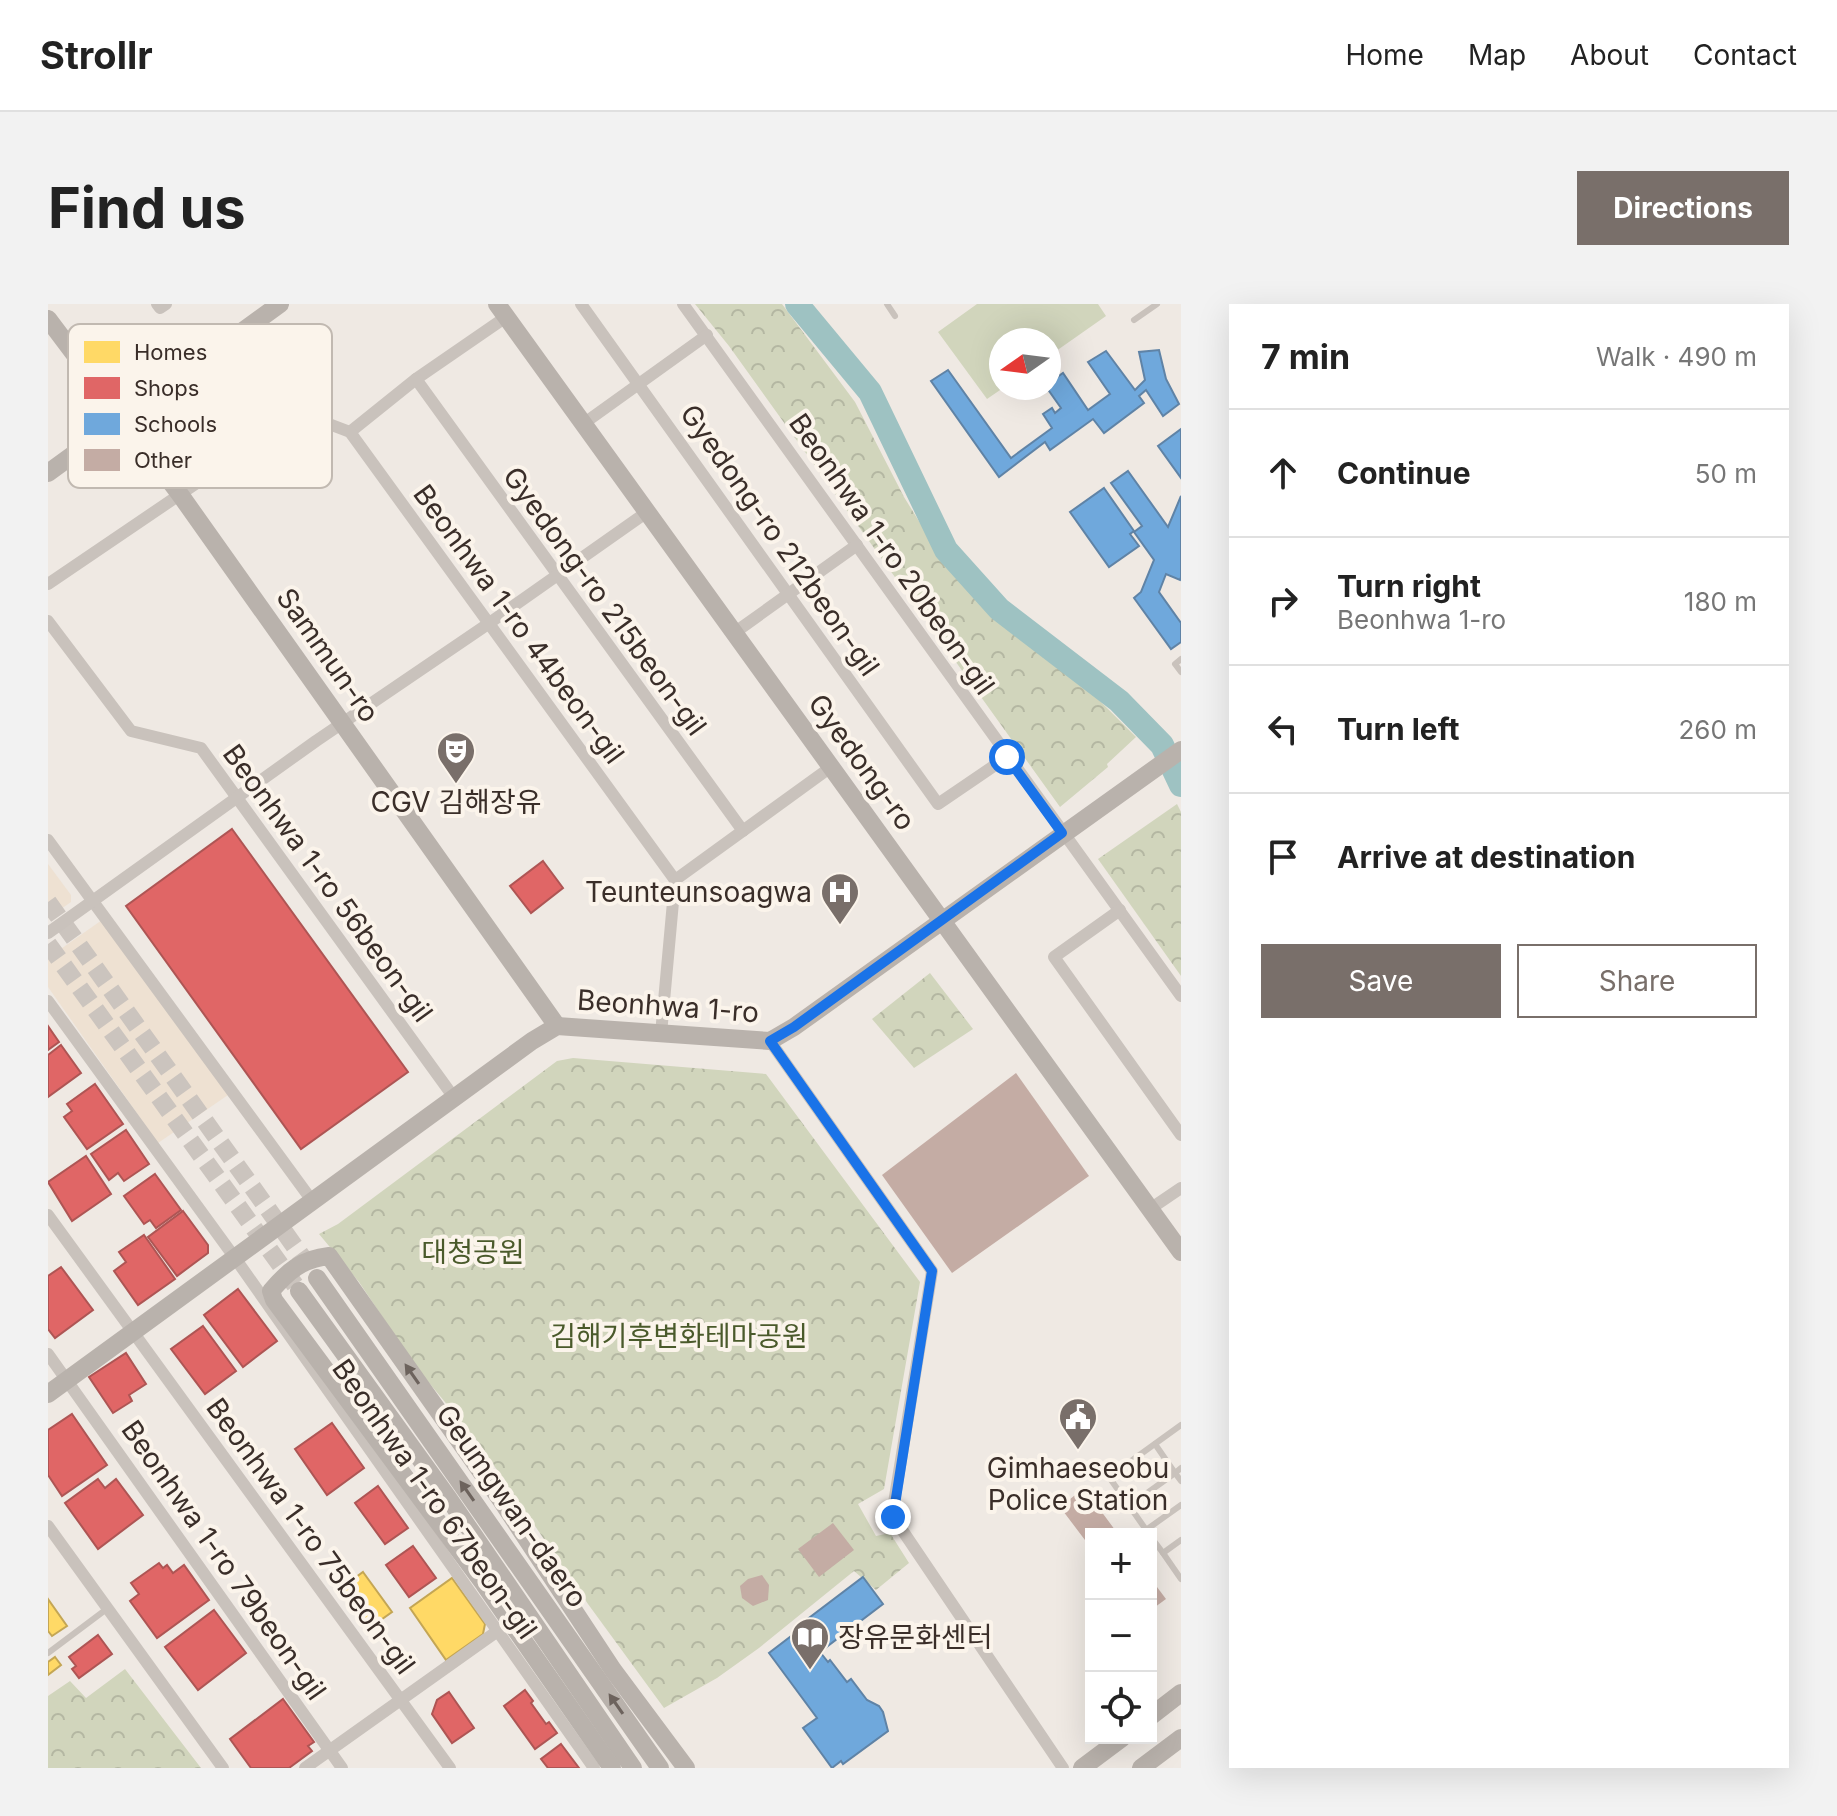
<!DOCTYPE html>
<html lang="en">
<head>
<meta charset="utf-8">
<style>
	:root { --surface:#fff; --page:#f2f2f2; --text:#222; --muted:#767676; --line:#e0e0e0; --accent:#796f6a }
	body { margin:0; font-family:Inter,"Noto Sans KR",sans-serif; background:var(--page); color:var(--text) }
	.controls { position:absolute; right:24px; bottom:24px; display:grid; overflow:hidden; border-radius:0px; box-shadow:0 8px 32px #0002 }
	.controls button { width:72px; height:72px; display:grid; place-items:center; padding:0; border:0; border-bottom:2px solid var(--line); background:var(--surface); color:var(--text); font:40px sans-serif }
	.compass { position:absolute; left:941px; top:24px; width:72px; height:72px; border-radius:50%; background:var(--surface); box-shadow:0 8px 32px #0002; rotate:256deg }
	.stop { position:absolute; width:24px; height:24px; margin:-18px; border:6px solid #1a73e8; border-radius:50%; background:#fff }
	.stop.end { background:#1a73e8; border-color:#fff; box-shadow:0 2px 8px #0008 }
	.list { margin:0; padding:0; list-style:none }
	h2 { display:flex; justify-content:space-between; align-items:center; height:104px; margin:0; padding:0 32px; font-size:34px }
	h2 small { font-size:26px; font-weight:400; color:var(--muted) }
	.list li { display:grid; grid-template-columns:52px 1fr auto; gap:24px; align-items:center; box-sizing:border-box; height:128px; padding:0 32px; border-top:2px solid var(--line) }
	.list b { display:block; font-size:30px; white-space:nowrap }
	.list p { margin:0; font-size:26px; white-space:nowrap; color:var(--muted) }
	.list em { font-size:26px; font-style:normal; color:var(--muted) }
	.actions { display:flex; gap:16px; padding:24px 32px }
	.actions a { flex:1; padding:18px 0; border:2px solid var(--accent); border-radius:0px; text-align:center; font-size:28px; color:var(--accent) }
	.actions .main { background:var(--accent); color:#fff }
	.icon { flex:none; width:44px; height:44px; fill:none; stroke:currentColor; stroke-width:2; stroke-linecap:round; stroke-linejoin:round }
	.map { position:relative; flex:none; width:1133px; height:1464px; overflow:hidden; border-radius:0px }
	header { display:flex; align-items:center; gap:48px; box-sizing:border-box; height:112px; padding:0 40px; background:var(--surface); border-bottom:2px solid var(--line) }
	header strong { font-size:38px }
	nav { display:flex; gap:44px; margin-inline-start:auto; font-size:28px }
	.intro { display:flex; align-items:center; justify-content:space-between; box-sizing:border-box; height:192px; padding:0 48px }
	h1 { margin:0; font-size:56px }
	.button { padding:20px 36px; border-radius:0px; background:var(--accent); color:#fff; font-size:28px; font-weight:700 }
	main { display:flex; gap:48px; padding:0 48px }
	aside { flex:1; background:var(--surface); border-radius:0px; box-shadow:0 8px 32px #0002 }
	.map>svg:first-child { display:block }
</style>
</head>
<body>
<header>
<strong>Strollr</strong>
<nav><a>Home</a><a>Map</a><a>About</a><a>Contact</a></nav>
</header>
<div class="intro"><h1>Find us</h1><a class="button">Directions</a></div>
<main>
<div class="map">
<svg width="1133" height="1464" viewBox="0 0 1133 1464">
	<defs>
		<pattern id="park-crowns" width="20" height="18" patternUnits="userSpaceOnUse" patternTransform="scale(2)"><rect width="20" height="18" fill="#d1d5bc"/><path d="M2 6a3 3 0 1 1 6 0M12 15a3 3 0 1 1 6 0" fill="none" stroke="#b4b7a2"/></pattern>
	</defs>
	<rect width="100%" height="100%" fill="#efe9e3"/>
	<polygon fill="#d1d5bc" points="929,0 1050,0 1058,12 1001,52 1001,36 953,36 955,84 939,95 890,28"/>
	<g fill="url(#park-crowns)">
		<polygon points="647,0 734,0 807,98 856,193 898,261 937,298 1033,378 1088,433 1059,460 1060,463 1012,503 681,42"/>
		<polygon points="1129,500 1133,508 1133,672 1050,555"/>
		<polygon points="882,669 925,725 866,764 824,715"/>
		<polygon points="525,754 718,770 872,978 836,1185 810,1200 828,1232 842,1229 861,1259 828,1286 806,1267 711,1344 669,1374 616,1404 540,1300 430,1138 368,1063 311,978 271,930 290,920 509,757"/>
		<polygon points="77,1365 153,1464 0,1464 0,1392 22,1377 38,1394"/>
	</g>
	<g fill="#eee1d2">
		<polygon points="0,560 23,591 23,598 0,614"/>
		<polygon points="54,616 180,791 110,839 0,683 0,654"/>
	</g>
	<g fill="#ffd966" stroke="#c4a654" stroke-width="2">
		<polygon points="315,1268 344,1308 320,1325 292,1285"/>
		<polygon points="404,1274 437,1320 435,1330 398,1356 362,1304"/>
		<polygon points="0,1295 19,1322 4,1332 0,1327"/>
		<polygon points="7,1353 13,1361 0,1371 0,1358"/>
	</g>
	<g fill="#e06666" stroke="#ae5554" stroke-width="2">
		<polygon points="184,525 360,768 253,845 78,602"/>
		<polygon points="495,557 515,584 483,609 462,582"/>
		<polygon points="0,722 11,738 0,746"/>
		<polygon points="13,741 33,769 0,793 0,751"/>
		<polygon points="47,780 75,820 39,845 16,813 24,807 19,800"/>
		<polygon points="78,826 101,860 76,877 70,869 61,876 43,850"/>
		<polygon points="38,852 63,890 24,917 0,878"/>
		<polygon points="107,870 133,906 108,924 102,916 96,920 76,892"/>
		<polygon points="135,907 160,941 160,949 129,972 100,933"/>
		<polygon points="96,931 127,975 90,1001 66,967 78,958 71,948"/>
		<polygon points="13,963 45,1006 7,1034 0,1025 0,972"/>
		<polygon points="190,985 229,1037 195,1063 156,1011"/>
		<polygon points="155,1022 188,1067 157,1090 123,1045"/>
		<polygon points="78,1049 98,1080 81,1091 84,1097 65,1109 41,1073"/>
		<polygon points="24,1110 59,1161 14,1192 0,1171 0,1126"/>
		<polygon points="284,1119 316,1164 279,1191 247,1145"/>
		<polygon points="50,1175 57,1184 68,1175 95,1211 50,1245 17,1199"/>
		<polygon points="330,1182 360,1224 337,1240 307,1199"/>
		<polygon points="365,1242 388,1274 361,1293 338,1261"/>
		<polygon points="111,1259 115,1264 119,1261 125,1269 136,1261 161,1296 109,1334 82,1297 91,1290 83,1279"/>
		<polygon points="166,1306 198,1349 150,1386 117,1343"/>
		<polygon points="50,1331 64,1350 31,1374 24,1365 28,1362 21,1353"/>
		<polygon points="477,1386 485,1397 483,1399 498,1420 501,1418 509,1429 487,1445 456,1402"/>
		<polygon points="401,1388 426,1424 404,1439 384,1410 389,1396"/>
		<polygon points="235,1395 266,1438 260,1442 264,1447 241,1464 203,1464 182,1435"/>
		<polygon points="513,1440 531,1464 500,1464 493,1455"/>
	</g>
	<g fill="#6fa8dc" stroke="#5f83a6" stroke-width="2">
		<polygon points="1111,46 1118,75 1131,100 1115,112 1098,86 1091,92 1096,99 1056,129 1045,115 1002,146 997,138 951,173 883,77 900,66 963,154 1004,124 995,110 1004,104 1007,109 1013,104 999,84 1001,79 1015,69 1040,106 1062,90 1040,58 1058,47 1087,86 1097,76 1091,48"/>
		<polygon points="1133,125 1133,174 1110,142"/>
		<polygon points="1080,167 1120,223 1133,192 1133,273 1132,276 1118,270 1111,288 1133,319 1133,338 1123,345 1086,294 1093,288 1106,256 1086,228 1094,222 1063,179"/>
		<polygon points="1056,184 1086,227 1082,230 1091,242 1061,263 1022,208"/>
		<polygon points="815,1273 835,1300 772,1348 780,1358 782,1356 799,1378 803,1375 819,1396 831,1402 835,1408 840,1427 795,1460 793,1457 784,1464 755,1424 769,1414 721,1349 751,1326 749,1323"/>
	</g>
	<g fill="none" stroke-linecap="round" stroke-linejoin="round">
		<polyline stroke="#9ec2c2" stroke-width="24" points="749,0 822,88 898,246 951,305 1071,397 1114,441 1133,481"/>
	</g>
	<g fill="#c4aca4">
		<polygon points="968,769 1041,872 904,969 834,871"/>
		<polygon points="1036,1184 1070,1230 1043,1230 1043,1244 1012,1203"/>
		<polygon points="785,1219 806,1246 771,1273 750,1245"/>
		<polygon points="714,1271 721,1281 720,1296 705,1302 694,1294 692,1282 700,1275"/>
		<polygon points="1103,1275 1118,1295 1103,1306"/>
	</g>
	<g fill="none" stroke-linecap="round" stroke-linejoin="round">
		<g stroke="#cbc4be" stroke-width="18" stroke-dasharray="18 9" stroke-linecap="butt">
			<polyline points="0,598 265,968"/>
			<polyline points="0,640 247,981"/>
		</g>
		<g stroke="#c9c2bc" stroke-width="6">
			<polyline points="839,0 847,12"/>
			<polyline points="1086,16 1109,0"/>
			<polyline points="1133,355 1127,360 1133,368"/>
			<polyline points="1133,1164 1127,1169 1133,1177"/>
			<polyline points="1081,1202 1127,1169 1107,1140"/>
			<polyline points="1098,1226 1133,1201"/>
			<polyline points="1101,1230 1061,1173 1133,1121"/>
			<polyline points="1103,1233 1115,1249"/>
			<polyline points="1133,1236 1115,1249 1133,1275"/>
			<polyline points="0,1349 60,1304"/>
		</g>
		<g stroke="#c9c2bc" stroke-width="12">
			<polyline points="109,0 112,4 118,0"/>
			<polyline points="533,0 890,500 959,453"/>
			<polyline points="635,0 1133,692"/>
			<polyline points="368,75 458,13"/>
			<polyline points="535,120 659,31"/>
			<polyline points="302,128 368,75 695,527"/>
			<polyline points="0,280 252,109 302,128 627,576 613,730"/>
			<polyline points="0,317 83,427 153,444 407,795"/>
			<polyline points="686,329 809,241"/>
			<polyline points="0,536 265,898"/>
			<polyline points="627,576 783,463"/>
			<polyline points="1072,606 1006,653 1133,831"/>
			<polyline points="0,629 268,437 440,320 599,208"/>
			<polyline points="0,697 187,954 546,1464"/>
			<polyline points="722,737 884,967 844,1211 1015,1464"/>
			<polyline points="1102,905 1133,884"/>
			<polyline points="0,911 402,1464"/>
			<polyline points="0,1050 294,1464"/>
			<polyline points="0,1222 175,1464"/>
			<polyline points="257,1464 451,1326"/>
		</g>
		<g stroke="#b9b2ac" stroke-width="18">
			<polyline points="449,0 1133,948"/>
			<polyline points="0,15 131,189 509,722"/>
			<polyline points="0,169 232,0"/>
			<polyline points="269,974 612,1464"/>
			<polyline points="251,987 401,1195 585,1464"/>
			<polyline points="0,1090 484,737 509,722 722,737 746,723 1133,446"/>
			<polyline points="1103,1412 1133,1389"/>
			<path d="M564,1464l-128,-184 -210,-284 -3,-9c17,-20 31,-32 58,-35l172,244 112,170 73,98"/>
			<polyline points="1034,1464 1074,1434"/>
			<polyline points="1093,1464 1133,1434"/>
		</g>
	</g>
	<defs><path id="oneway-solid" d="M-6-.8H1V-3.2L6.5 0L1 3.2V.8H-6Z" transform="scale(2)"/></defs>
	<g fill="#6d635d">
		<use href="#oneway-solid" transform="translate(364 1070) rotate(-125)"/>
		<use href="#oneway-solid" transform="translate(419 1187) rotate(-125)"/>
		<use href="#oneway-solid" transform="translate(568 1400) rotate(-125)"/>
	</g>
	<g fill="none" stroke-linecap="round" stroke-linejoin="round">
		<polyline stroke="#1a73e8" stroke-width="10" points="845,1213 884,967 722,737 746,723 1014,529 959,453"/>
	</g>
	<defs>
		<symbol id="theatre-pin" viewBox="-11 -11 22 30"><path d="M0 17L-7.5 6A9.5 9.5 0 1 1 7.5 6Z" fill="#796f6a" stroke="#fbf4eb"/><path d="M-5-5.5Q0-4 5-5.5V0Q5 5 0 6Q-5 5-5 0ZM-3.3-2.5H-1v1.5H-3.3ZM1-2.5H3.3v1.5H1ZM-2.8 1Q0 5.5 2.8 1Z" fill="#fff"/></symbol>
		<symbol id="hospital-pin" viewBox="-11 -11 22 30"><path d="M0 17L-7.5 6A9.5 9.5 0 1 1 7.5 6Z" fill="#796f6a" stroke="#fbf4eb"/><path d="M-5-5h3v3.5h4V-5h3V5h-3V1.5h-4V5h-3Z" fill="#fff"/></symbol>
		<symbol id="civic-pin" viewBox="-11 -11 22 30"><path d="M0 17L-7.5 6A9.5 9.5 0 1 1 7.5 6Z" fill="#796f6a" stroke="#fbf4eb"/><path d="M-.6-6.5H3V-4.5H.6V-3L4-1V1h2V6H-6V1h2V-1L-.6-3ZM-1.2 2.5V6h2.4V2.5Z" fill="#fff"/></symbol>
		<symbol id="library-pin" viewBox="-11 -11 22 30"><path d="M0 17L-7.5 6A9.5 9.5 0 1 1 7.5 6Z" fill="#796f6a" stroke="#fbf4eb"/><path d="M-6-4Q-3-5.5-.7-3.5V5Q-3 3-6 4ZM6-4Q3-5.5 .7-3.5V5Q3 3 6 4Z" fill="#fff"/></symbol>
	</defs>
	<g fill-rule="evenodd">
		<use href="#theatre-pin" x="386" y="425" width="44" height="60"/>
		<use href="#hospital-pin" x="770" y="566" width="44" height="60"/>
		<use href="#civic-pin" x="1008" y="1091" width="44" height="60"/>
		<use href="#library-pin" x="740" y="1311" width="44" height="60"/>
	</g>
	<g text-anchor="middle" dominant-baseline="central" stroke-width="8" stroke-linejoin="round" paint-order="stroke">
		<g font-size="28" fill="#3a2e29" stroke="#fbf4eb">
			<text transform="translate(732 236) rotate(55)">Gyedong-ro 212beon-gil</text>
			<text transform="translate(844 250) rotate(55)">Beonhwa 1-ro 20beon-gil</text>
			<text transform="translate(557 297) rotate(54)">Gyedong-ro 215beon-gil</text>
			<text transform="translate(471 320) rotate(54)">Beonhwa 1-ro 44beon-gil</text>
			<text transform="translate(280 351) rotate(55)">Sammun-ro</text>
			<text transform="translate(814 458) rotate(54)">Gyedong-ro</text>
			<text transform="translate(280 579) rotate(54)">Beonhwa 1-ro 56beon-gil</text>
			<text transform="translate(620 702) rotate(4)">Beonhwa 1-ro</text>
			<text transform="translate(387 1195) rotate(55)">Beonhwa 1-ro 67beon-gil</text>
			<text transform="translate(464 1202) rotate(55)">Geumgwan-daero</text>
			<text transform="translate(263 1232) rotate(54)">Beonhwa 1-ro 75beon-gil</text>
			<text transform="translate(176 1256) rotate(55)">Beonhwa 1-ro 79beon-gil</text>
		</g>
		<g font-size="28" fill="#3a2e29" stroke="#fbf4eb">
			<text x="408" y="498">CGV 김해장유</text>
			<text x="764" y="588" text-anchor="end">Teunteunsoagwa</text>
			<text x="1030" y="1164">Gimhaeseobu<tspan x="1030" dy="32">Police Station</tspan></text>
			<text x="790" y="1333" text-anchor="start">장유문화센터</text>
		</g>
		<g font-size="28" fill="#4a5a2b" stroke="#fbf4eb">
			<text x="425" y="948">대청공원</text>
			<text x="631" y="1032">김해기후변화테마공원</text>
		</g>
	</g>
	<rect x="20" y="20" width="264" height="164" rx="12" fill="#fbf4eb" stroke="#c1b9b1" stroke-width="2"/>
	<rect x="36" y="37" width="36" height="22" fill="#ffd966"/>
	<rect x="36" y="73" width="36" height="22" fill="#e06666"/>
	<rect x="36" y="109" width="36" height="22" fill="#6fa8dc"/>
	<rect x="36" y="145" width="36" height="22" fill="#c4aca4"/>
	<g font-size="22" fill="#3a2e29">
		<text x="86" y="56">Homes</text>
		<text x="86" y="92">Shops</text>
		<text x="86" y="128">Schools</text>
		<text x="86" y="164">Other</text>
	</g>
</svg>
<div class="controls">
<button>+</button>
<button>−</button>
<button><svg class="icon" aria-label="locate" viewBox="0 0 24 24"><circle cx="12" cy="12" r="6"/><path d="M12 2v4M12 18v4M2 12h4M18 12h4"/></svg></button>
</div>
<svg class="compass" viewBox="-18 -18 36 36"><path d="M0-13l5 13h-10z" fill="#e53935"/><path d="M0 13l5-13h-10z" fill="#767676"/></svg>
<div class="stop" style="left:959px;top:453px"></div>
<div class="stop end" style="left:845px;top:1213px"></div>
</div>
<aside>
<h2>7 min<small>Walk · 490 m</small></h2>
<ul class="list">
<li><svg class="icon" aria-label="ahead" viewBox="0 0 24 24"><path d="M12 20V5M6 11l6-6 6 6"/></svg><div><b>Continue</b></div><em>50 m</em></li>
<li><svg class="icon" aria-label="right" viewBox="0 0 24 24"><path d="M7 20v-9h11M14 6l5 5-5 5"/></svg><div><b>Turn right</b><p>Beonhwa 1-ro</p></div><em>180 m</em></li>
<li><svg class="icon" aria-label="left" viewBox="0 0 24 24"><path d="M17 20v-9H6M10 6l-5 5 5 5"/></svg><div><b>Turn left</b></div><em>260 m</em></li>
<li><svg class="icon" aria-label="arrive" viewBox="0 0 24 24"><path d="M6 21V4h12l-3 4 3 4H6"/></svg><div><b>Arrive at destination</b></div></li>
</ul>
<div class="actions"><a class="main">Save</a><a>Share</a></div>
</aside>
</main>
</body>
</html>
